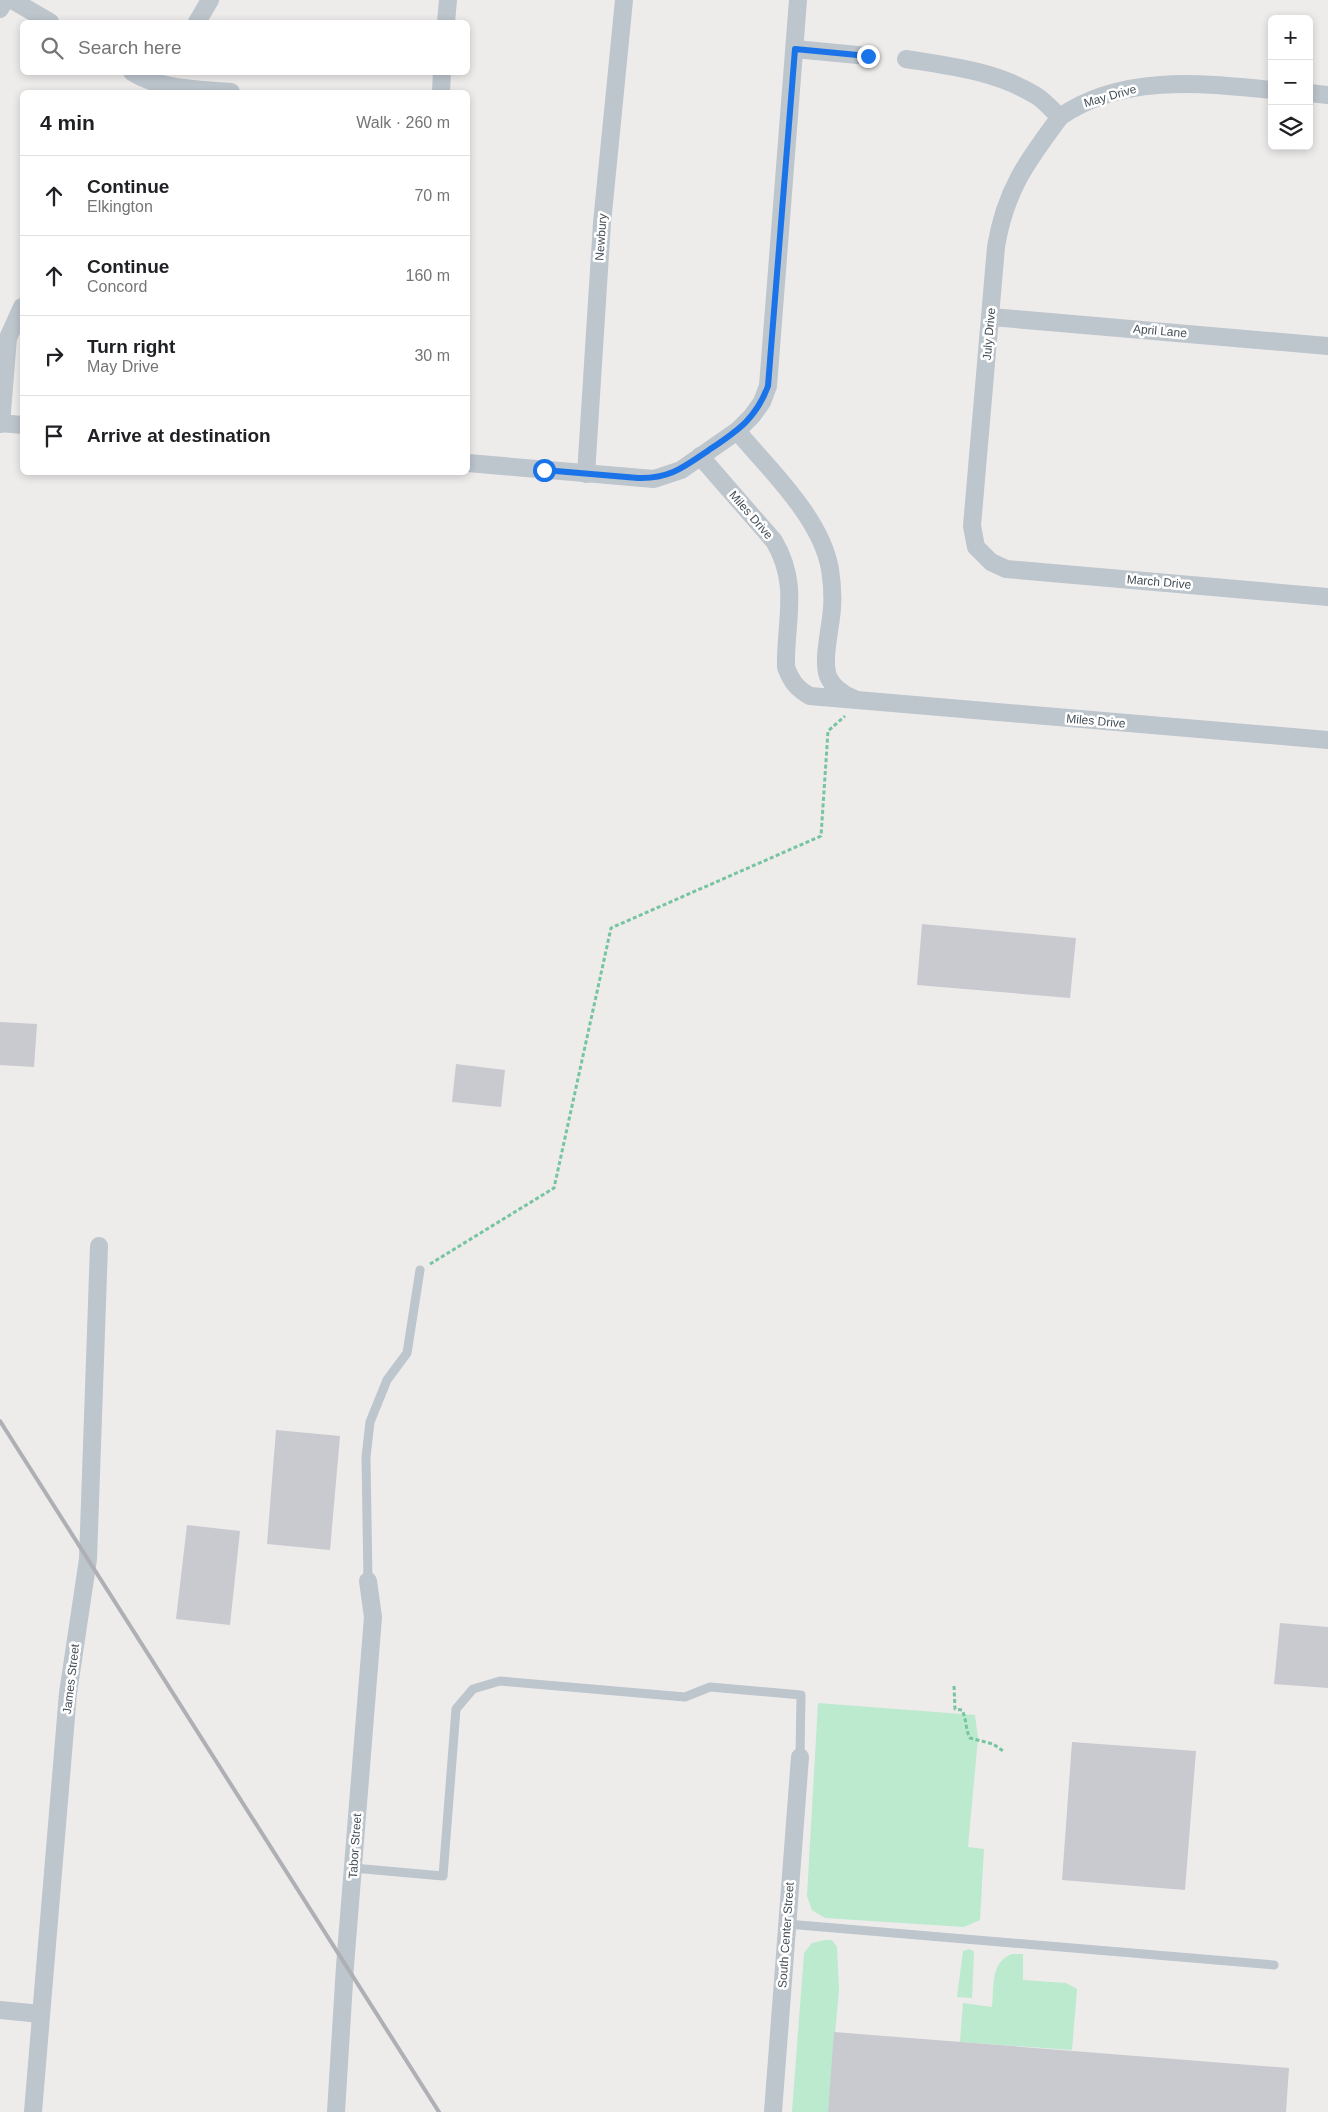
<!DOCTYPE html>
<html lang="en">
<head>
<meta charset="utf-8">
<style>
	:root { --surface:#fff; --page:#f2f2f2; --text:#202124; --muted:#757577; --line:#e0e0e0 }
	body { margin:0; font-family:Helvetica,sans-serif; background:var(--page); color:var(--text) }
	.controls { position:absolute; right:15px; top:15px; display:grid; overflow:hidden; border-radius:8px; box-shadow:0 2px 8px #0003 }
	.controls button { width:45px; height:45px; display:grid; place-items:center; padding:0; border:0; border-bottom:1px solid var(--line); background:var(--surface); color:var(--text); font:25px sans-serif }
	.stop { position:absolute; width:15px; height:15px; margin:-11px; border:4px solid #1a73e8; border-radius:50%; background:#fff }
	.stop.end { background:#1a73e8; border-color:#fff; box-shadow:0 1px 5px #0008 }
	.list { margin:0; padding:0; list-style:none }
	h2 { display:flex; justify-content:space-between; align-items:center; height:65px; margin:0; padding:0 20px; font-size:21px }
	h2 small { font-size:16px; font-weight:400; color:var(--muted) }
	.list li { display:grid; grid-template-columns:32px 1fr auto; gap:15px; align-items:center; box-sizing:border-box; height:80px; padding:0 20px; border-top:1px solid var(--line) }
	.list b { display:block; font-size:19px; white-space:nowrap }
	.list p { margin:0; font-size:16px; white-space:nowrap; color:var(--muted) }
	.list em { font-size:16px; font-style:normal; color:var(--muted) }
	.icon { flex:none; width:28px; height:28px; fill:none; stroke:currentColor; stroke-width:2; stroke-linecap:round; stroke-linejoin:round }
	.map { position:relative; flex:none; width:1328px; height:2112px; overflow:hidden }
	.search { position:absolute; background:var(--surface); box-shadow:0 2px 8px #0003; left:20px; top:20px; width:450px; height:55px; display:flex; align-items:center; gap:12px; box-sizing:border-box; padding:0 18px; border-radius:8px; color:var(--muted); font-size:19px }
	.panel { position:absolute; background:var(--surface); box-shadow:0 2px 8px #0003; left:20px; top:90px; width:450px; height:385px; border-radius:8px }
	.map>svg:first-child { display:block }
</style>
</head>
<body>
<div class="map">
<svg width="1328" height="2112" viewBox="0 0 1328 2112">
	<rect width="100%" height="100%" fill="#eeebeb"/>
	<g fill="#bbeacf">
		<polygon points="818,1703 975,1715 978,1738 968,1847 984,1849 980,1920 964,1927 825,1918 812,1910 807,1896"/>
		<polygon points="825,1940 832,1940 837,1947 839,1990 828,2112 792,2112 804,1953 812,1943"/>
		<polygon points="970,1949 974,1952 972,1998 957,1997 963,1951"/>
		<path d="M1012,1954h11v26l43,3 11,6 -5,61 -112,-8 3,-39 29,4c2,-20 -2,-45 20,-53z"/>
	</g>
	<g fill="#c8cad0">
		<polygon points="922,924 1076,938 1070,998 917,985"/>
		<polygon points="0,1022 37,1024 34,1067 0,1065"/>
		<polygon points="456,1064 505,1070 501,1107 452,1102"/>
		<polygon points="276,1430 340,1436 330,1550 267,1544"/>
		<polygon points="187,1525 240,1531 230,1625 176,1619"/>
		<polygon points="1280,1623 1328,1627 1328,1688 1274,1684"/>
		<polygon points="1072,1742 1196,1751 1185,1890 1062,1880"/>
		<polygon points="834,2032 1289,2068 1286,2112 828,2112"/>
	</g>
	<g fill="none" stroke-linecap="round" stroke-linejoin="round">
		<g stroke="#76c5a1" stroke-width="3" stroke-dasharray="4 2.5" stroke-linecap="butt">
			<polyline points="430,1264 554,1188 611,928 821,836 828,731 845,716"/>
			<path d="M954,1686l1,23 7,1c5,10 3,19 8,28l23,6 10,7"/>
		</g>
		<g stroke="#bdc5cd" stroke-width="9">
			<polyline points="368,1581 366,1457 370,1422 387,1380 407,1353 420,1270"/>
			<polyline points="353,1868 443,1876 456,1709 473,1689 500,1681 685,1697 710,1687 801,1695 800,1757"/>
			<polyline points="787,1924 1274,1965"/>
		</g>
		<g stroke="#bdc5cd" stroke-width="18">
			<polyline points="12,0 50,22"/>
			<polyline points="0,9 5,0"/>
			<polyline points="197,22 210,0"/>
			<polyline points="446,22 448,0"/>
			<polyline points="795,49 868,56"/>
			<path d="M906,59c44,7 90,12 129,36 9,5 17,15 25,22 61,-43 142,-34 212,-27"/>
			<path d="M132,72c29,18 66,17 99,20"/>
			<polyline points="441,92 442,72"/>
			<polyline points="1309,93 1328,95"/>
			<path d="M1060,117c-33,44 -55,74 -64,130l-24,279 4,21 15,15 15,7 322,28"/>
			<polyline points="991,317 1328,346"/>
			<polyline points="0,423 22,425"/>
			<polyline points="1,424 8,338 22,307"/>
			<path d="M737,431c33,39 84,87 93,138 2,13 3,26 2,39 -1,19 -10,51 -4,68 4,10 15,19 25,22"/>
			<path d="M700,456l74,85c26,44 11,79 12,126 5,14 11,22 24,29l518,44"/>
			<polyline points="468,463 654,479 681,470 737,431 752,416 762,402 768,386 798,0"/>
			<polyline points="586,474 602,223 624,0"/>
			<polyline points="0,2010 41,2014"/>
			<polyline points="33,2112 68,1693 88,1559 99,1246"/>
			<polyline points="336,2112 345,1966 373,1617 368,1581"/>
			<polyline points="773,2112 800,1757"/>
		</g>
		<polyline stroke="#aeb0b5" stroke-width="4" points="0,1421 439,2112"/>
	</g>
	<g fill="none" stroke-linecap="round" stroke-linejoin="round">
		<path stroke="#1a73e8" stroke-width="6" d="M544,470l94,8c32,1 46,-11 71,-28 28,-19 47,-31 59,-64l27,-337 73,7"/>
	</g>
	<g text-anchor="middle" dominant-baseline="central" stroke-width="5" stroke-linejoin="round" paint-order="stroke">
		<g font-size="12" fill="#454e57" stroke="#fff">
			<text transform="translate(1110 96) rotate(-16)">May Drive</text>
			<text transform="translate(601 237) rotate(-86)">Newbury</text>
			<text transform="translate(1160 331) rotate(5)">April Lane</text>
			<text transform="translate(989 334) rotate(-85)">July Drive</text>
			<text transform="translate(751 515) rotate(49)">Miles Drive</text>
			<text transform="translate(1159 582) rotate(5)">March Drive</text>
			<text transform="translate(1096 721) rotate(5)">Miles Drive</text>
			<text transform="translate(71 1679) rotate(-83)">James Street</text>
			<text transform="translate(355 1846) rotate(-86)">Tabor Street</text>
			<text transform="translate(786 1935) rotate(-86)">South Center Street</text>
		</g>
	</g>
</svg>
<div class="controls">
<button>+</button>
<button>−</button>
<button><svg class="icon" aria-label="layers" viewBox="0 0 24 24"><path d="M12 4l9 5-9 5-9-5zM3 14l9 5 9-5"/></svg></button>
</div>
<div class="stop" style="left:544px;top:470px"></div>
<div class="stop end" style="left:868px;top:56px"></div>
<div class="search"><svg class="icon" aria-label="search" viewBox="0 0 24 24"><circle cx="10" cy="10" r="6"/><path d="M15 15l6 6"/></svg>Search here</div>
<section class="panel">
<h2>4 min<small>Walk · 260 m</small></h2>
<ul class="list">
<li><svg class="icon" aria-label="ahead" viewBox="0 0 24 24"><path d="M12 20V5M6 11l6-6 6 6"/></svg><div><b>Continue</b><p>Elkington</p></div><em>70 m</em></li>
<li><svg class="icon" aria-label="ahead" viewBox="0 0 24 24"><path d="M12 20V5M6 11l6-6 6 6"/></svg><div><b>Continue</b><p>Concord</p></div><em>160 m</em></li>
<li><svg class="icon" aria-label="right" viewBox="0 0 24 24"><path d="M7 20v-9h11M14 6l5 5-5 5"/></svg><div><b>Turn right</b><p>May Drive</p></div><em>30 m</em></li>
<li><svg class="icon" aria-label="arrive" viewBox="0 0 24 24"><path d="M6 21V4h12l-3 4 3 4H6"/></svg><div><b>Arrive at destination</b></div></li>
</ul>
</section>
</div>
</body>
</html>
